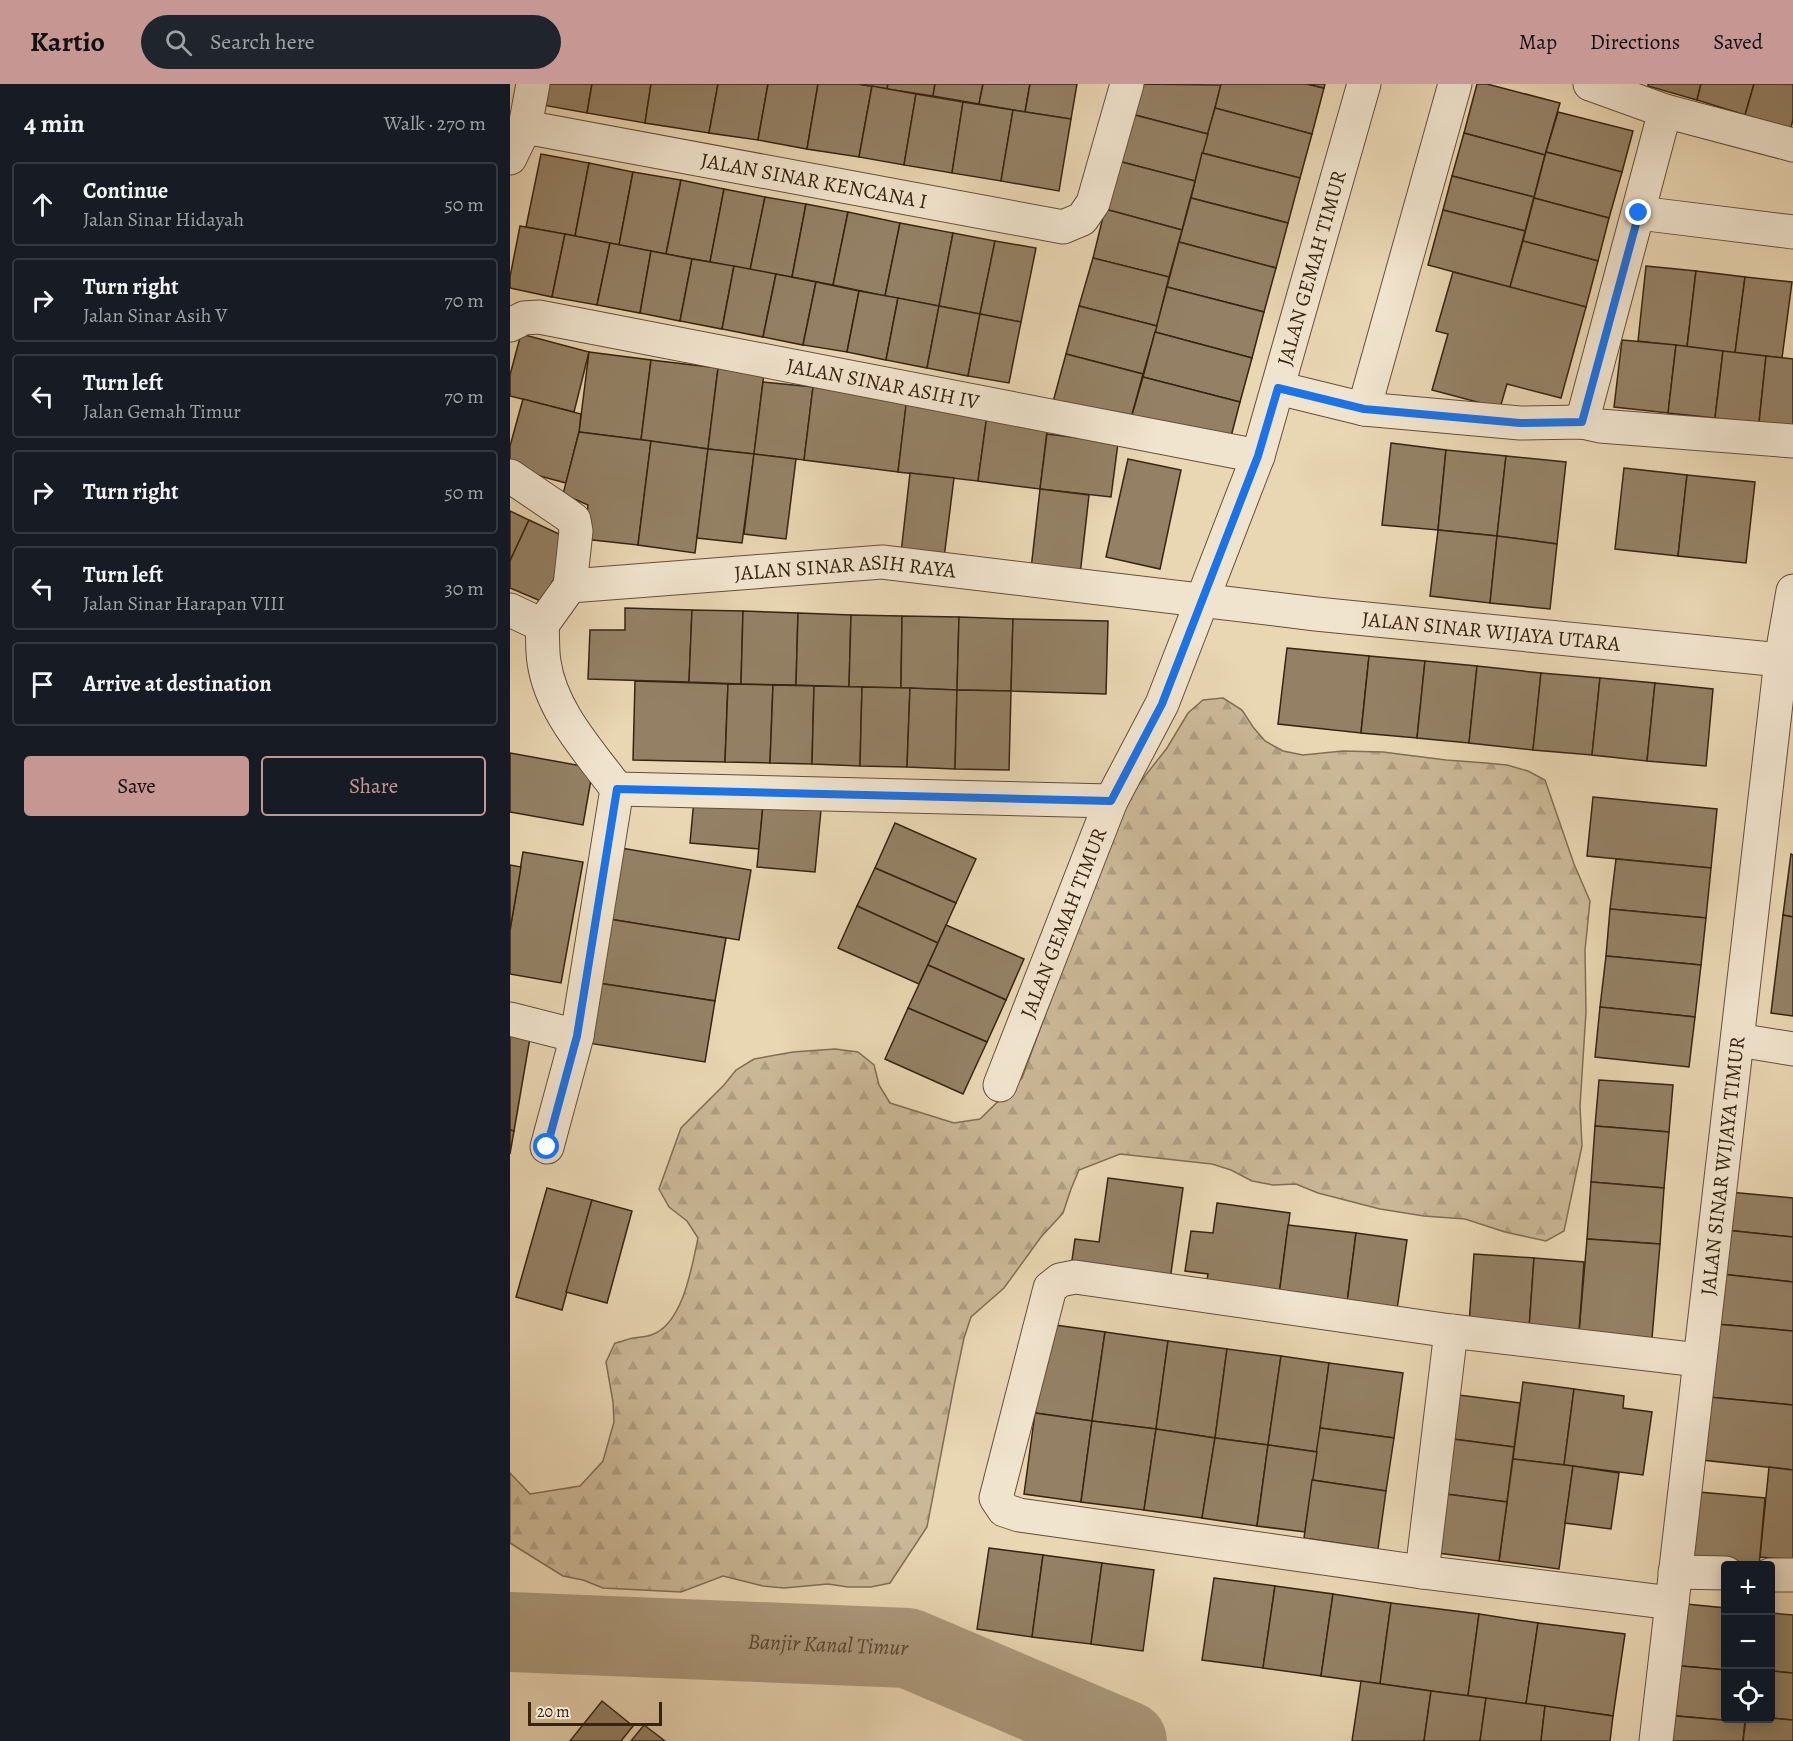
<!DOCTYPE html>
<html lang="en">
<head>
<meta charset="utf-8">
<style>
	:root { --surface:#171b24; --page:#20242c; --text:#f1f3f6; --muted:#9ea1a6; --line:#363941; --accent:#c59692 }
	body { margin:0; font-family:Alegreya,serif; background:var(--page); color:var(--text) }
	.controls { position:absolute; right:18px; bottom:18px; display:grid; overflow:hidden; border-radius:6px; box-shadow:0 3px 15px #0003 }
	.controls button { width:54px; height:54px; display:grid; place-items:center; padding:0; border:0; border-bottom:2px solid var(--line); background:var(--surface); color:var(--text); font:30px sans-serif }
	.scale { position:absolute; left:18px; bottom:15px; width:134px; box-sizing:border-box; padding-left:6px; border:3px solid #372410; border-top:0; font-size:16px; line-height:21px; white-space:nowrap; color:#372410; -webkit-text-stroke:4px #f1e4ce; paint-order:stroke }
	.stop { position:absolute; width:18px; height:18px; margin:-14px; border:4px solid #1a73e8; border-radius:50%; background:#fff }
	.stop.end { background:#1a73e8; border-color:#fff; box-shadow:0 2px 6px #0008 }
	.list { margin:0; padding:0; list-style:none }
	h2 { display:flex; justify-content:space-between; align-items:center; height:78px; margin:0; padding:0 24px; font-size:26px }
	h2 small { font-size:20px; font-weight:400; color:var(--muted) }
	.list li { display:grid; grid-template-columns:39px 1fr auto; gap:18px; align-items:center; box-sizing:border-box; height:84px; margin:0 12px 12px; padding:0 12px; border:2px solid var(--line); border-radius:6px }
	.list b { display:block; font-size:22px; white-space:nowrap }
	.list p { margin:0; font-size:20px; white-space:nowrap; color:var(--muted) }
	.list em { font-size:20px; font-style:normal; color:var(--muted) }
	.actions { display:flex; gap:12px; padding:18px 24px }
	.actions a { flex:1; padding:14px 0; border:2px solid var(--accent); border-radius:6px; text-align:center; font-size:21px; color:var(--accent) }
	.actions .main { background:var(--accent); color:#111 }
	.icon { flex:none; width:33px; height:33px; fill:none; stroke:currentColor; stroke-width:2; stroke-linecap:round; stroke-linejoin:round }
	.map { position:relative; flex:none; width:1283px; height:1657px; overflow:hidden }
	header { display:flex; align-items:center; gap:36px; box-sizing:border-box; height:84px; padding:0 30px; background:var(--accent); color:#111 }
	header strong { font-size:28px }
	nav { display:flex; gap:33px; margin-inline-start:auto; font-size:21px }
	.search { width:420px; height:54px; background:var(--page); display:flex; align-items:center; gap:15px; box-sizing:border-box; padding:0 21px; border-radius:33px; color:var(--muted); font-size:22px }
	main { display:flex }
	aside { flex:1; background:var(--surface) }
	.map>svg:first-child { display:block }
</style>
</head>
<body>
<header>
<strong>Kartio</strong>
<div class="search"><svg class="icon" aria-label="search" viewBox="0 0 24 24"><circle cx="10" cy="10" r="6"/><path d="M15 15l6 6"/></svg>Search here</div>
<nav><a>Map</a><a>Directions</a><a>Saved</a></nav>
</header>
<main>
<aside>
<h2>4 min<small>Walk · 270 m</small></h2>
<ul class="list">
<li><svg class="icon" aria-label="ahead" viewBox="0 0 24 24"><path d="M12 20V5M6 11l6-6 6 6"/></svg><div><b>Continue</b><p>Jalan Sinar Hidayah</p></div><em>50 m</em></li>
<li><svg class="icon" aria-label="right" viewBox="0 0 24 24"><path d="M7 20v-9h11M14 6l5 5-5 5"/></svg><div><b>Turn right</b><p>Jalan Sinar Asih V</p></div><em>70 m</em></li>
<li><svg class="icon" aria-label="left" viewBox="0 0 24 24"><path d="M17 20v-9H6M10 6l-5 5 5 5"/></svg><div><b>Turn left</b><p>Jalan Gemah Timur</p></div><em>70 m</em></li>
<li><svg class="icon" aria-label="right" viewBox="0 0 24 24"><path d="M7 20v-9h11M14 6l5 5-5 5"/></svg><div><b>Turn right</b></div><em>50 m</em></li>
<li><svg class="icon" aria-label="left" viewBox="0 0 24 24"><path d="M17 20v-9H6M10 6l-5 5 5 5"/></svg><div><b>Turn left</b><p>Jalan Sinar Harapan VIII</p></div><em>30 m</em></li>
<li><svg class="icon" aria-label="arrive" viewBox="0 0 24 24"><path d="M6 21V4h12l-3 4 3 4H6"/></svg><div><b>Arrive at destination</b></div></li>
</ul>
<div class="actions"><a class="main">Save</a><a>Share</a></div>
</aside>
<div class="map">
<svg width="1283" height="1657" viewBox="0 0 1283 1657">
	<defs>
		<pattern id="forest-firs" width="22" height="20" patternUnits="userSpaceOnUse" patternTransform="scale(1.5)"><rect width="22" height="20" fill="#cbb897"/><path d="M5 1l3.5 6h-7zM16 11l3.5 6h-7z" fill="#af9e81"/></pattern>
	</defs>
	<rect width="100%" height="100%" fill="#e9d6b3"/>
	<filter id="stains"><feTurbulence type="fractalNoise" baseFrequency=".00333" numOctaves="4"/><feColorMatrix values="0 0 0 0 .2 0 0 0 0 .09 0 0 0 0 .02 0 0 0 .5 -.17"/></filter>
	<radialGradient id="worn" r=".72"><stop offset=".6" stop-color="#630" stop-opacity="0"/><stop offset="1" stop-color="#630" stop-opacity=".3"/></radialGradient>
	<path fill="url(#forest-firs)" stroke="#816e54" stroke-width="1.5" d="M713,614l19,12 11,17 12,14 18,10 20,4 40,-4 40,1 63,8 40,3 21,2 21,6 17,9 29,84 16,37 -5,49 1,62 -6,94 2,40 -18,85 -18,10 -41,-9 -40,-13 -41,-3 -44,-7 -62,-16 -22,-9 -23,1 -21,-4 -21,-11 -19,-6 -92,-10 -41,16 -8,19 -8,24 -22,24 -37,51 -33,29 -7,21 -9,43 -28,146 -37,56 -19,4h-23l-20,-3 -44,4 -21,-2 -40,-10 -42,16 -78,-4 -20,-8 -20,-4 -53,-33v-70l20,21 50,-8 23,-25 11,-39 -1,-20 -7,-40 9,-19c6,-1 12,-4 18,-5 6,-1 13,-1 18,-3 32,-10 41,-69 47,-97l-11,-17 -18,-14 -10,-18 22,-61 43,-43 12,-15 18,-11 39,-7 42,-3 23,3 16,13 5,20 11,18 64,20 26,-4 42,-41 101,-274 44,-56 21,-35 15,-13z"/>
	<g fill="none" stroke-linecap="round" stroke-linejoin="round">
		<path stroke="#ac997c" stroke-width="80" id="s1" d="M0,1548l398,16 219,93"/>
	</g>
	<g fill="#948165" stroke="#372410" stroke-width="1.5">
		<polygon points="30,0 82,0 77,29 27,20"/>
		<polygon points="82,0 141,0 135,39 77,29"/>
		<polygon points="141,0 208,0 199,49 135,39"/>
		<polygon points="208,0 258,0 248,56 199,49"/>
		<polygon points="258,0 308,0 297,65 248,56"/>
		<polygon points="308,0 348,0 362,2 349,73 297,65"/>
		<polygon points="348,0 378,0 377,5"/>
		<polygon points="378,0 425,0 423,12 377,5"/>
		<polygon points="425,0 473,0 469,20 423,12"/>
		<polygon points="473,0 520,0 515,28 469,20"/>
		<polygon points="520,0 567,0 561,35 515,28"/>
		<polygon points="629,0 711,1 698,50 621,30"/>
		<polygon points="711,0 797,0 814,4 802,50 705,24"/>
		<polygon points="797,0 815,0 814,4"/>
		<polygon points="967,0 977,0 1050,19 1035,71 954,49"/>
		<polygon points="1138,0 1191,0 1187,16 1138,2"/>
		<polygon points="1191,0 1244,0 1235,31 1187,16"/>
		<polygon points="1244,0 1283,0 1283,35 1281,44 1235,31"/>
		<polygon points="362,2 406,10 394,81 349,73"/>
		<polygon points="406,10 453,18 442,89 394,81"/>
		<polygon points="453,18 503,26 491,97 442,89"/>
		<polygon points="705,24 802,50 790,94 692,69"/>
		<polygon points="503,26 561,35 549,107 491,97"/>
		<polygon points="1048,28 1123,47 1112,88 1036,68"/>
		<polygon points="621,30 698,50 685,97 608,77"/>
		<polygon points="954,49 1035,71 1024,113 942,92"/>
		<polygon points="1036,68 1112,88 1099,134 1024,114"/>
		<polygon points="692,69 790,94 778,139 681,114"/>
		<polygon points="31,70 79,79 65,152 16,143"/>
		<polygon points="608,77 685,97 672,146 595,125"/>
		<polygon points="79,79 123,88 109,161 65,152"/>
		<polygon points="123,88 171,96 156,170 109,161"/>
		<polygon points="942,92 1024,113 1015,147 933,126"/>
		<polygon points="171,96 214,105 200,178 156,170"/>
		<polygon points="214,105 255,113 240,186 200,178"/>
		<polygon points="255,113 296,120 282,193 240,186"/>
		<polygon points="681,114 778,139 766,184 669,158"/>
		<polygon points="1024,114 1099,134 1088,177 1013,157"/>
		<polygon points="296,120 338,128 323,201 282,193"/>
		<polygon points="595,125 672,146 659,193 583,174"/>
		<polygon points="933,126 1015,147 1000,203 918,181"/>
		<polygon points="338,128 390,139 375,212 323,201"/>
		<polygon points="390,139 443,149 429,222 375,212"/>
		<polygon points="10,142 55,150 42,213 0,204 0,193"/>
		<polygon points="443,149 485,157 470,230 429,222"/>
		<polygon points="55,150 100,159 87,221 42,213"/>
		<polygon points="485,157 526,164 511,238 470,230"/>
		<polygon points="1013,157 1088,177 1076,223 1000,203"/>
		<polygon points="669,158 766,184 754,228 657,203"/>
		<polygon points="100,159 141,167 130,229 87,221"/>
		<polygon points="141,167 182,175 170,237 130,229"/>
		<polygon points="583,174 659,193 647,242 569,222"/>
		<polygon points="182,175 224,182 212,245 170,237"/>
		<polygon points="224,182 266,190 253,253 212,245"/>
		<polygon points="1136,182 1186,187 1177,263 1128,257"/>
		<polygon points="1186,187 1235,193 1225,269 1177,263"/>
		<polygon points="943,188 1076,223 1051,314 997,300 990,324 922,306 938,250 926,247"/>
		<polygon points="266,190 306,198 293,261 253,253"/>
		<polygon points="1235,193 1282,198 1272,274 1225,269"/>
		<polygon points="306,198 349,207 337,268 293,261"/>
		<polygon points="657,203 754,228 742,274 645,248"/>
		<polygon points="349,207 388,214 376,276 337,268"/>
		<polygon points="388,214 429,222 417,284 376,276"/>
		<polygon points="429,222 470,230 458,292 417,284"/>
		<polygon points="569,222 647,242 633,290 556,270"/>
		<polygon points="470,230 511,238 499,299 458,292"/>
		<polygon points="645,248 742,274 730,318 633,293"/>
		<polygon points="11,250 79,268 64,328 0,312 0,291"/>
		<polygon points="1112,256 1166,261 1158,329 1104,323"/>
		<polygon points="1166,261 1213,267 1205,334 1158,329"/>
		<polygon points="1213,267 1256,272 1249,339 1205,334"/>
		<polygon points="79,268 141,276 131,356 69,348"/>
		<polygon points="556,270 633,290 620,338 543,318"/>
		<polygon points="1256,272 1283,275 1283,344 1249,339"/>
		<polygon points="141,276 208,284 198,365 131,356"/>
		<polygon points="208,284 254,289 244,370 198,365"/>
		<polygon points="633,293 730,318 718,364 620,338"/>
		<polygon points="253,298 303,303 294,376 244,370"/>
		<polygon points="303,303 397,315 388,388 294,376"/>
		<polygon points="13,315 71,330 69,348 56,399 0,384 0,362"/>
		<polygon points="396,321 477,331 468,397 388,388"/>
		<polygon points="477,331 538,339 530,405 468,397"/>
		<polygon points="69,348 141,357 128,461 74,455 78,421 53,410"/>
		<polygon points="537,350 608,359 601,413 530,405"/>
		<polygon points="141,357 198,365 185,469 128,461"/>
		<polygon points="881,359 936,366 928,446 872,441"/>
		<polygon points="198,365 244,370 232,459 187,454"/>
		<polygon points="936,366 996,372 987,452 928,446"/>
		<polygon points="244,370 286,375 276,455 234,450"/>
		<polygon points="996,372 1056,378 1047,460 987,452"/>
		<polygon points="618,375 671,386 650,485 596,473"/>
		<polygon points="1114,384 1177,391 1168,472 1105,465"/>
		<polygon points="400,389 444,394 434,474 391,469"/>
		<polygon points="1177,391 1245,398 1236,479 1168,472"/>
		<polygon points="530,405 579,411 570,491 521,485"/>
		<polygon points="0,427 19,436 0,477"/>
		<polygon points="19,436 62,456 33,518 0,504 0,477"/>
		<polygon points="928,446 987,452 980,519 920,512"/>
		<polygon points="987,452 1047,460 1040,525 980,519"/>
		<polygon points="115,524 182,526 179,598 78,595 80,546 115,546"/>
		<polygon points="182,526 233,527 231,600 179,598"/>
		<polygon points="233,527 288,529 286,601 231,600"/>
		<polygon points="288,529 341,531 339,603 286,601"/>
		<polygon points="341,531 392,532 391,604 339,603"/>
		<polygon points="392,532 449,533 447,606 391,604"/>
		<polygon points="449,533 503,535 501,607 447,606"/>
		<polygon points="503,535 598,537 596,610 501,607"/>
		<polygon points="777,564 859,572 851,649 768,640"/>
		<polygon points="859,572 915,577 907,654 851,649"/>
		<polygon points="915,577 967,582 959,659 907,654"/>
		<polygon points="967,582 1031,589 1023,666 959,659"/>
		<polygon points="1031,589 1090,594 1082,671 1023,666"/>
		<polygon points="1090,594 1145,599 1137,677 1082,671"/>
		<polygon points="125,597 218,600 215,678 123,676"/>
		<polygon points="1145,599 1203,605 1196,682 1137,677"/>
		<polygon points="218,600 263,601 260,679 215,678"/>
		<polygon points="263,601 304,602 302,680 260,679"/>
		<polygon points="304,602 352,603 350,682 302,680"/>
		<polygon points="352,603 400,604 397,683 350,682"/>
		<polygon points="400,604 447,606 445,685 397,683"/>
		<polygon points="447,606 501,607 499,686 445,685"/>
		<polygon points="0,669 83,684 73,741 0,728"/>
		<polygon points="1083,713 1207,725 1201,784 1077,772"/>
		<polygon points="184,715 253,721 249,765 180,759"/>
		<polygon points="253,721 311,726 305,788 247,783"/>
		<polygon points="385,739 466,775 446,819 365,784"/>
		<polygon points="111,764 241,786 229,856 99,835"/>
		<polygon points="13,768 73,778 51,899 0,890 0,846"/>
		<polygon points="1281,770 1283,771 1283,833 1273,831"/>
		<polygon points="1106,775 1201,784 1196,834 1100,825"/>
		<polygon points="0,781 11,783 0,846"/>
		<polygon points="365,784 446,819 428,859 347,822"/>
		<polygon points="347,822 428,859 409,900 328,864"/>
		<polygon points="1100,825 1196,834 1191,881 1096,872"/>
		<polygon points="1273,831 1283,833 1283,932 1261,929"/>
		<polygon points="99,835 216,854 205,917 88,899"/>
		<polygon points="436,841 514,875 496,916 418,881"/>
		<polygon points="1096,872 1191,881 1185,933 1090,923"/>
		<polygon points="418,881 496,916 477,958 398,924"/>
		<polygon points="88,899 205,917 195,978 78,959"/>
		<polygon points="1090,923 1185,933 1179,983 1085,973"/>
		<polygon points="398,924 477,958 453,1010 375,975"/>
		<polygon points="0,951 20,954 4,1047 0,1046"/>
		<polygon points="1089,996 1163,1001 1159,1048 1085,1042"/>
		<polygon points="1085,1042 1159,1048 1154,1104 1081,1098"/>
		<polygon points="0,1046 4,1047 0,1070"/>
		<polygon points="598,1094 673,1104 660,1196 561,1183 565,1155 589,1158"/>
		<polygon points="1081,1098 1154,1104 1150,1160 1077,1155"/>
		<polygon points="37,1104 82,1116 52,1226 6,1213"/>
		<polygon points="1219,1108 1283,1114 1283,1153 1215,1146"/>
		<polygon points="82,1116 122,1127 97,1219 56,1208"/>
		<polygon points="707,1119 780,1129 769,1211 696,1201 698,1190 675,1187 681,1147 703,1149"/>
		<polygon points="778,1141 846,1149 837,1219 769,1211"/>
		<polygon points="1215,1146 1283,1153 1283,1198 1211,1190"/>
		<polygon points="846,1149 897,1156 887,1226 837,1219"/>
		<polygon points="1077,1155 1150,1160 1142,1254 1069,1248"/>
		<polygon points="964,1170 1024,1174 1019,1245 959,1240"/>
		<polygon points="1024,1174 1074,1178 1069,1248 1019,1245"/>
		<polygon points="1211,1190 1283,1198 1283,1247 1206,1240"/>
		<polygon points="538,1240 595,1248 582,1337 525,1329"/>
		<polygon points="1206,1240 1283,1247 1283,1321 1198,1313"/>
		<polygon points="595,1248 658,1257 646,1345 582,1337"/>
		<polygon points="658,1257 717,1265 705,1354 646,1345"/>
		<polygon points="717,1265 771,1272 758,1361 705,1354"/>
		<polygon points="771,1272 819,1279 807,1368 758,1361"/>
		<polygon points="819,1279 893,1289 884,1354 810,1344"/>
		<polygon points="1013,1298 1064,1305 1054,1381 1003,1375"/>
		<polygon points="1064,1305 1114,1312 1113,1324 1142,1328 1133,1391 1054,1381"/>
		<polygon points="941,1310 1010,1319 1004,1363 935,1354"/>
		<polygon points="1198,1313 1283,1321 1283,1386 1192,1376"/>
		<polygon points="525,1329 582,1337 571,1418 514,1410"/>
		<polygon points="582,1337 646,1345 634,1426 571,1418"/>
		<polygon points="810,1344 884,1354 876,1407 802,1396"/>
		<polygon points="646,1345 705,1354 692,1434 634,1426"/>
		<polygon points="705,1354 758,1361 747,1442 692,1434"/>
		<polygon points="935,1354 1004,1363 997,1418 928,1409"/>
		<polygon points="758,1361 807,1368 795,1448 747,1442"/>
		<polygon points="1003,1375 1063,1382 1049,1485 989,1477"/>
		<polygon points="1063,1382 1109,1389 1101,1445 1055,1439"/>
		<polygon points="1259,1383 1283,1386 1283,1476 1250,1473"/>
		<polygon points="802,1396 876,1407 868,1465 794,1454"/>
		<polygon points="1189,1408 1255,1414 1249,1482 1231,1482 1182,1477"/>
		<polygon points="928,1409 997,1418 989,1477 920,1468"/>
		<polygon points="479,1464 533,1471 522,1553 467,1545"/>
		<polygon points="533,1471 592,1479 581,1560 522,1553"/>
		<polygon points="592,1479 644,1486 633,1567 581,1560"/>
		<polygon points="704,1494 765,1502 753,1584 692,1576"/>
		<polygon points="765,1502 823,1510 811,1592 753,1584"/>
		<polygon points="823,1510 881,1519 870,1600 811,1592"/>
		<polygon points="881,1519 969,1530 958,1612 870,1600"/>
		<polygon points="1166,1519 1216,1524 1216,1586 1160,1581"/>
		<polygon points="1260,1529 1283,1531 1283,1589 1260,1587"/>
		<polygon points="969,1530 1028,1539 1016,1620 958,1612"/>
		<polygon points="1028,1539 1115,1550 1103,1632 1016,1620"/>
		<polygon points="1160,1581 1216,1586 1216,1634 1236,1634 1235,1638 1155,1631"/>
		<polygon points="1260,1587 1283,1589 1283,1636 1260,1634"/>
		<polygon points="851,1597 921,1607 914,1657 842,1657"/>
		<polygon points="921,1607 976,1614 970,1657 914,1657"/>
		<polygon points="976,1614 1035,1622 1031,1657 970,1657"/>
		<polygon points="92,1617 123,1642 111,1657 60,1657"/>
		<polygon points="1035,1622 1103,1632 1100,1657 1031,1657"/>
		<polygon points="1155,1631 1235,1638 1233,1657 1152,1657"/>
		<polygon points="1236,1634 1260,1634 1283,1636 1283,1657 1233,1657"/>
		<polygon points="134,1641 155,1657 121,1657"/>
	</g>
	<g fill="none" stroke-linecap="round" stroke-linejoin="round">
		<defs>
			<g id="minor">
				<polyline points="1080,0 1155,27 1283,61"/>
				<path id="s2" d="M15,43l538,100 19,-8 11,-16 34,-119"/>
				<polyline points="0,74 15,43 23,0"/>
				<polyline points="1129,129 1283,148"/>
				<path id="s3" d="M0,241l14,-7 15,-1 719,139"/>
				<polyline points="768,304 854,325 1010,339 1072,338 1090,342 1283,357"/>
				<polyline points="854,325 945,0"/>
				<polyline points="1072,338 1155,27"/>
				<polyline points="0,392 56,430 64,436 66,447 60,502"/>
				<polyline points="0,526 32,541"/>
				<path id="s4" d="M32,541l28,-39 312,-24 434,52 465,46"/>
				<path d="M32,541c1,12 0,25 2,37 7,49 45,89 73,127"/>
				<polyline points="107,705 601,717"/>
				<polyline points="0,935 67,952"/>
				<polyline points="1228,956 1283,965"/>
				<path id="s5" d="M490,1001l111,-284 51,-97 96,-248 106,-372"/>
				<polyline points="37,1063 67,952 107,705"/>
				<polyline points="912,1488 941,1247"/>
				<polyline points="1165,1488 1216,1489"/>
				<polyline points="1260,1491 1283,1491"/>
				<polyline points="1162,1519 912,1488 509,1431 494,1426 486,1414 540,1204 550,1196 565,1193 941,1247 1189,1276"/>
				<path id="s6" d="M1146,1657l125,-1081 12,-69"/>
			</g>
		</defs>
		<use href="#minor" stroke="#645039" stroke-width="35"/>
		<use href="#minor" stroke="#f1e4ce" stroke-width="33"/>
	</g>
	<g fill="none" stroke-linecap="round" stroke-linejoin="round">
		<polyline stroke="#1a73e8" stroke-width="8" points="37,1063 67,952 107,705 601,717 652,620 748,372 768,304 854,325 1010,339 1072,338 1129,129"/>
	</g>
	<g text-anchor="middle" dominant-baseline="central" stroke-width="4.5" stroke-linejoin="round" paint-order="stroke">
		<g font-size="21" fill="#372410" stroke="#f1e4ce">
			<text stroke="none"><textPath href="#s2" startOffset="294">JALAN SINAR KENCANA I</textPath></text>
			<text stroke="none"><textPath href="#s5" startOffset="876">JALAN GEMAH TIMUR</textPath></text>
			<text stroke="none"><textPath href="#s3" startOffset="381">JALAN SINAR ASIH IV</textPath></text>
			<text stroke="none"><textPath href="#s4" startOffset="324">JALAN SINAR ASIH RAYA</textPath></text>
			<text stroke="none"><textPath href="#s4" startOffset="974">JALAN SINAR WIJAYA UTARA</textPath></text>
			<text stroke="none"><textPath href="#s5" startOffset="174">JALAN GEMAH TIMUR</textPath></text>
			<text stroke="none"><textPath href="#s6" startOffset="579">JALAN SINAR WIJAYA TIMUR</textPath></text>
		</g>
		<g font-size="22" font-style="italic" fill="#5a4730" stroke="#f1e4ce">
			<text stroke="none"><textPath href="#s1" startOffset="318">Banjir Kanal Timur</textPath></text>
		</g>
	</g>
	<rect width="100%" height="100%" filter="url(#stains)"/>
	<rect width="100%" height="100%" fill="url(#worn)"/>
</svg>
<div class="controls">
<button>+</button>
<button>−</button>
<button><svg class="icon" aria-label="locate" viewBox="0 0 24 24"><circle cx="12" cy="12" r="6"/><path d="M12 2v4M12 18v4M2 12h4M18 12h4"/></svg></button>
</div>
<div class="scale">20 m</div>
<div class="stop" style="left:37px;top:1063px"></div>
<div class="stop end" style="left:1129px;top:129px"></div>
</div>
</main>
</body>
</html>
